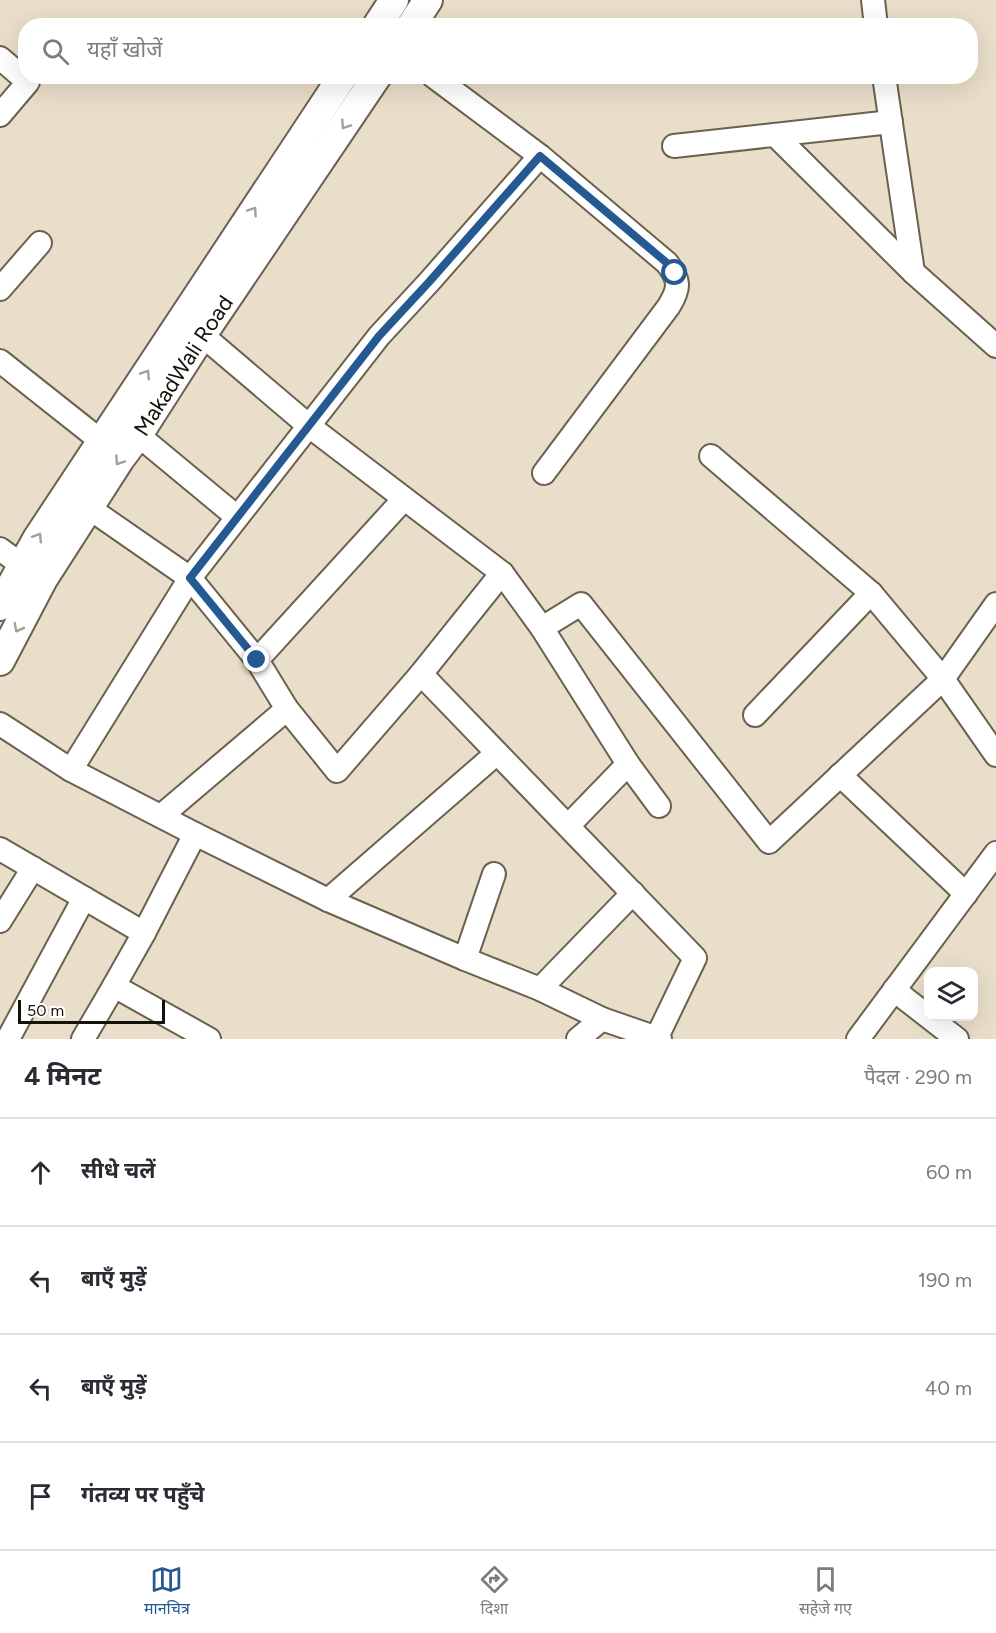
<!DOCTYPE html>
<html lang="hi">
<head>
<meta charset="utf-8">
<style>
	:root { --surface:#fff; --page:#f7f7f7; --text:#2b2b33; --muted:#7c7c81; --line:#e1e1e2; --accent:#255992 }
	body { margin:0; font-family:Figtree,"Noto Sans Devanagari",sans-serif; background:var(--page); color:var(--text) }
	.controls { position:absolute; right:18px; bottom:18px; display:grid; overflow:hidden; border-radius:12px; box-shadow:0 6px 24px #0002 }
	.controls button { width:54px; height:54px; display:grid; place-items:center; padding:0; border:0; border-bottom:2px solid var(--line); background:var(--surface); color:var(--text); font:30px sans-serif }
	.scale { position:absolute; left:18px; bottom:15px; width:147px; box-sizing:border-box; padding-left:6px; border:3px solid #141109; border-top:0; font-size:16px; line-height:21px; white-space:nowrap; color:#141109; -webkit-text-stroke:4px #fff; paint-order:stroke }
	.stop { position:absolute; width:18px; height:18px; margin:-14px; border:4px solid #255992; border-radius:50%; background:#fff }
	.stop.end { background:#255992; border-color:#fff; box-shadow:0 2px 6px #0008 }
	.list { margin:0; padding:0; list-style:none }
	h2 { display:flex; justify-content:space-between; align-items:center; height:78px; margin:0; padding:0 24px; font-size:26px }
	h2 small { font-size:20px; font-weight:400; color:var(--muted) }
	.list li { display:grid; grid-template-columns:39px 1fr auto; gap:18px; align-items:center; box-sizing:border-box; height:108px; padding:0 24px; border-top:2px solid var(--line) }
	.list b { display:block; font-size:22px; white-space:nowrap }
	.list em { font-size:20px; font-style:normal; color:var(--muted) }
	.icon { flex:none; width:33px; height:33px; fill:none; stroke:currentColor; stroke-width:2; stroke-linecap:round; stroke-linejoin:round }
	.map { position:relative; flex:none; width:996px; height:1039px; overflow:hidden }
	.search { position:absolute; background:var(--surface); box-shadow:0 6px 24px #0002; left:18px; right:18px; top:18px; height:66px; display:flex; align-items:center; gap:15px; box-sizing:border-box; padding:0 21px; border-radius:24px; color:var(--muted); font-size:22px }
	.sheet { height:510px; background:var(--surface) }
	nav { display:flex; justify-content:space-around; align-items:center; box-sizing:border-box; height:84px; border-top:2px solid var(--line); background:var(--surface); font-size:16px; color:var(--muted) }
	nav a { display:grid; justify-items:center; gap:3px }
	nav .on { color:var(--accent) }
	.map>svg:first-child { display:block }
</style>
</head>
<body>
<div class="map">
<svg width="996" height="1039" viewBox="0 0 996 1039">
	<rect width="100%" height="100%" fill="#e9dec9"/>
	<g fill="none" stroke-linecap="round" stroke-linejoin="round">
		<defs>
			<g id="minor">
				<polyline points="873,0 876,26"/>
				<polyline points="0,58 28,82 0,115"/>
				<path d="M433,76l107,80 127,107c13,17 13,25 2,43l-125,167"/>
				<polyline points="884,76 913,272 996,346"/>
				<polyline points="775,135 913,272"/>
				<polyline points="674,146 891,122"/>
				<polyline points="0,289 40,243"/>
				<polyline points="190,326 202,335 309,426 502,573 542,628 628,764 659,806"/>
				<polyline points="0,361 101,441"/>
				<polyline points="138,435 237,517"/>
				<polyline points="711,456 871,593 943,679 996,755"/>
				<polyline points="89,508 190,578 257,660 287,709 337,771 421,674 502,573"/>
				<polyline points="0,549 34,574"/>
				<polyline points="542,628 581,604 769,842 943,679 996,604"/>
				<polyline points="257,660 404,499"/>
				<polyline points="421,674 695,958 656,1039"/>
				<polyline points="755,715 871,593"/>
				<polyline points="0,724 71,770 195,834 328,900 465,959 540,989 602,1019 660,1039"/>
				<polyline points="71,770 190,578 379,336 429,282 540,156"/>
				<polyline points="840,775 966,894"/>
				<polyline points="161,816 287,709"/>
				<polyline points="568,826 628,764"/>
				<polyline points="195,834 144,933 114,986 209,1039"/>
				<polyline points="0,849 144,933"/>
				<polyline points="328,900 497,753"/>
				<polyline points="0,921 33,868"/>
				<polyline points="465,959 494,874"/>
				<polyline points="540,989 633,893"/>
				<polyline points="894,990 957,1039"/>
				<polyline points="8,1039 84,898"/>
				<polyline points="83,1039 114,986"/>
				<polyline points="578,1039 602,1019"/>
				<polyline points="858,1039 996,853"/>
			</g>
			<g id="tertiary">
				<polyline points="377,26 394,0"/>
				<polyline points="411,26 428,0"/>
				<polyline points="0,606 37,539 343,76"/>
				<path id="s1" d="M0,661l43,-82 77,-120 18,-24 64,-100 175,-259"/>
			</g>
		</defs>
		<use href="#minor" stroke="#6a614e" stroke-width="26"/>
		<use href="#tertiary" stroke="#6a614e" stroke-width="32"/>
		<use href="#minor" stroke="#fff" stroke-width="22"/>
		<use href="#tertiary" stroke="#fff" stroke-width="28"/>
	</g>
	<defs><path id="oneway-chevron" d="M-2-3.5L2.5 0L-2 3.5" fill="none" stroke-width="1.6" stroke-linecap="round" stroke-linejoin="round" transform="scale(1.5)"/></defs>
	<g stroke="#a1a09d">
		<use href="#oneway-chevron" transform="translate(345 125) rotate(124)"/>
		<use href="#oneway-chevron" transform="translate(253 211) rotate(-56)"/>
		<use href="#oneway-chevron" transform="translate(146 374) rotate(-57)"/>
		<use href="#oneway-chevron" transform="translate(119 461) rotate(124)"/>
		<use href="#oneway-chevron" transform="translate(38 537) rotate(-58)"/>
		<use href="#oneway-chevron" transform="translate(18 628) rotate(118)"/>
	</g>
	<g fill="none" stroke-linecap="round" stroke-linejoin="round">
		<polyline stroke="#255992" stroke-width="8" points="257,660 190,578 379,336 429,282 540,156 667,263 675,273"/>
	</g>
	<g text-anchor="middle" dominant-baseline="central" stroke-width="4.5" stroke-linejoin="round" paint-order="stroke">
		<g font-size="22" fill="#141109" stroke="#fff">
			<text stroke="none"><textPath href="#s1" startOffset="348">MakadWali Road</textPath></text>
		</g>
	</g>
</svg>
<div class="controls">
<button><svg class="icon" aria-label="layers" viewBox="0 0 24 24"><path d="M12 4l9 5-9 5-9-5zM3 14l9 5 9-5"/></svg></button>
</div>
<div class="scale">50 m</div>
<div class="stop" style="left:675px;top:273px"></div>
<div class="stop end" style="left:257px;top:660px"></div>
<div class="search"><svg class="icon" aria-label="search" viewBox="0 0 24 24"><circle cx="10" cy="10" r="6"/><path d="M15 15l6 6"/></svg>यहाँ खोजें</div>
</div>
<section class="sheet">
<h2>4 मिनट<small>पैदल · 290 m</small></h2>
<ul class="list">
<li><svg class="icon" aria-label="ahead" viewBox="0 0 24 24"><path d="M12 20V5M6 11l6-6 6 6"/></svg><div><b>सीधे चलें</b></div><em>60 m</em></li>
<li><svg class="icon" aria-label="left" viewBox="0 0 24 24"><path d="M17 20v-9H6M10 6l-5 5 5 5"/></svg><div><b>बाएँ मुड़ें</b></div><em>190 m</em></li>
<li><svg class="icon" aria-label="left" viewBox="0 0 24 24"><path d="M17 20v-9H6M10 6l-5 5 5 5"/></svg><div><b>बाएँ मुड़ें</b></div><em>40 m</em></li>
<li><svg class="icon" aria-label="arrive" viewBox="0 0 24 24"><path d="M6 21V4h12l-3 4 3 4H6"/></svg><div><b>गंतव्य पर पहुँचे</b></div></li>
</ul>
</section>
<nav>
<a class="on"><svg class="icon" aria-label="map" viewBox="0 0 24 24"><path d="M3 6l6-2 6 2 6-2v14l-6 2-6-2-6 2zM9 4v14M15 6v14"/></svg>मानचित्र</a>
<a><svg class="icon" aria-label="directions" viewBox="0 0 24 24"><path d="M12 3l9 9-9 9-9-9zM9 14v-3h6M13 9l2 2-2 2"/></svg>दिशा</a>
<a><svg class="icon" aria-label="saved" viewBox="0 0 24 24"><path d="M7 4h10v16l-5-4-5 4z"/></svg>सहेजे गए</a>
</nav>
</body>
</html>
